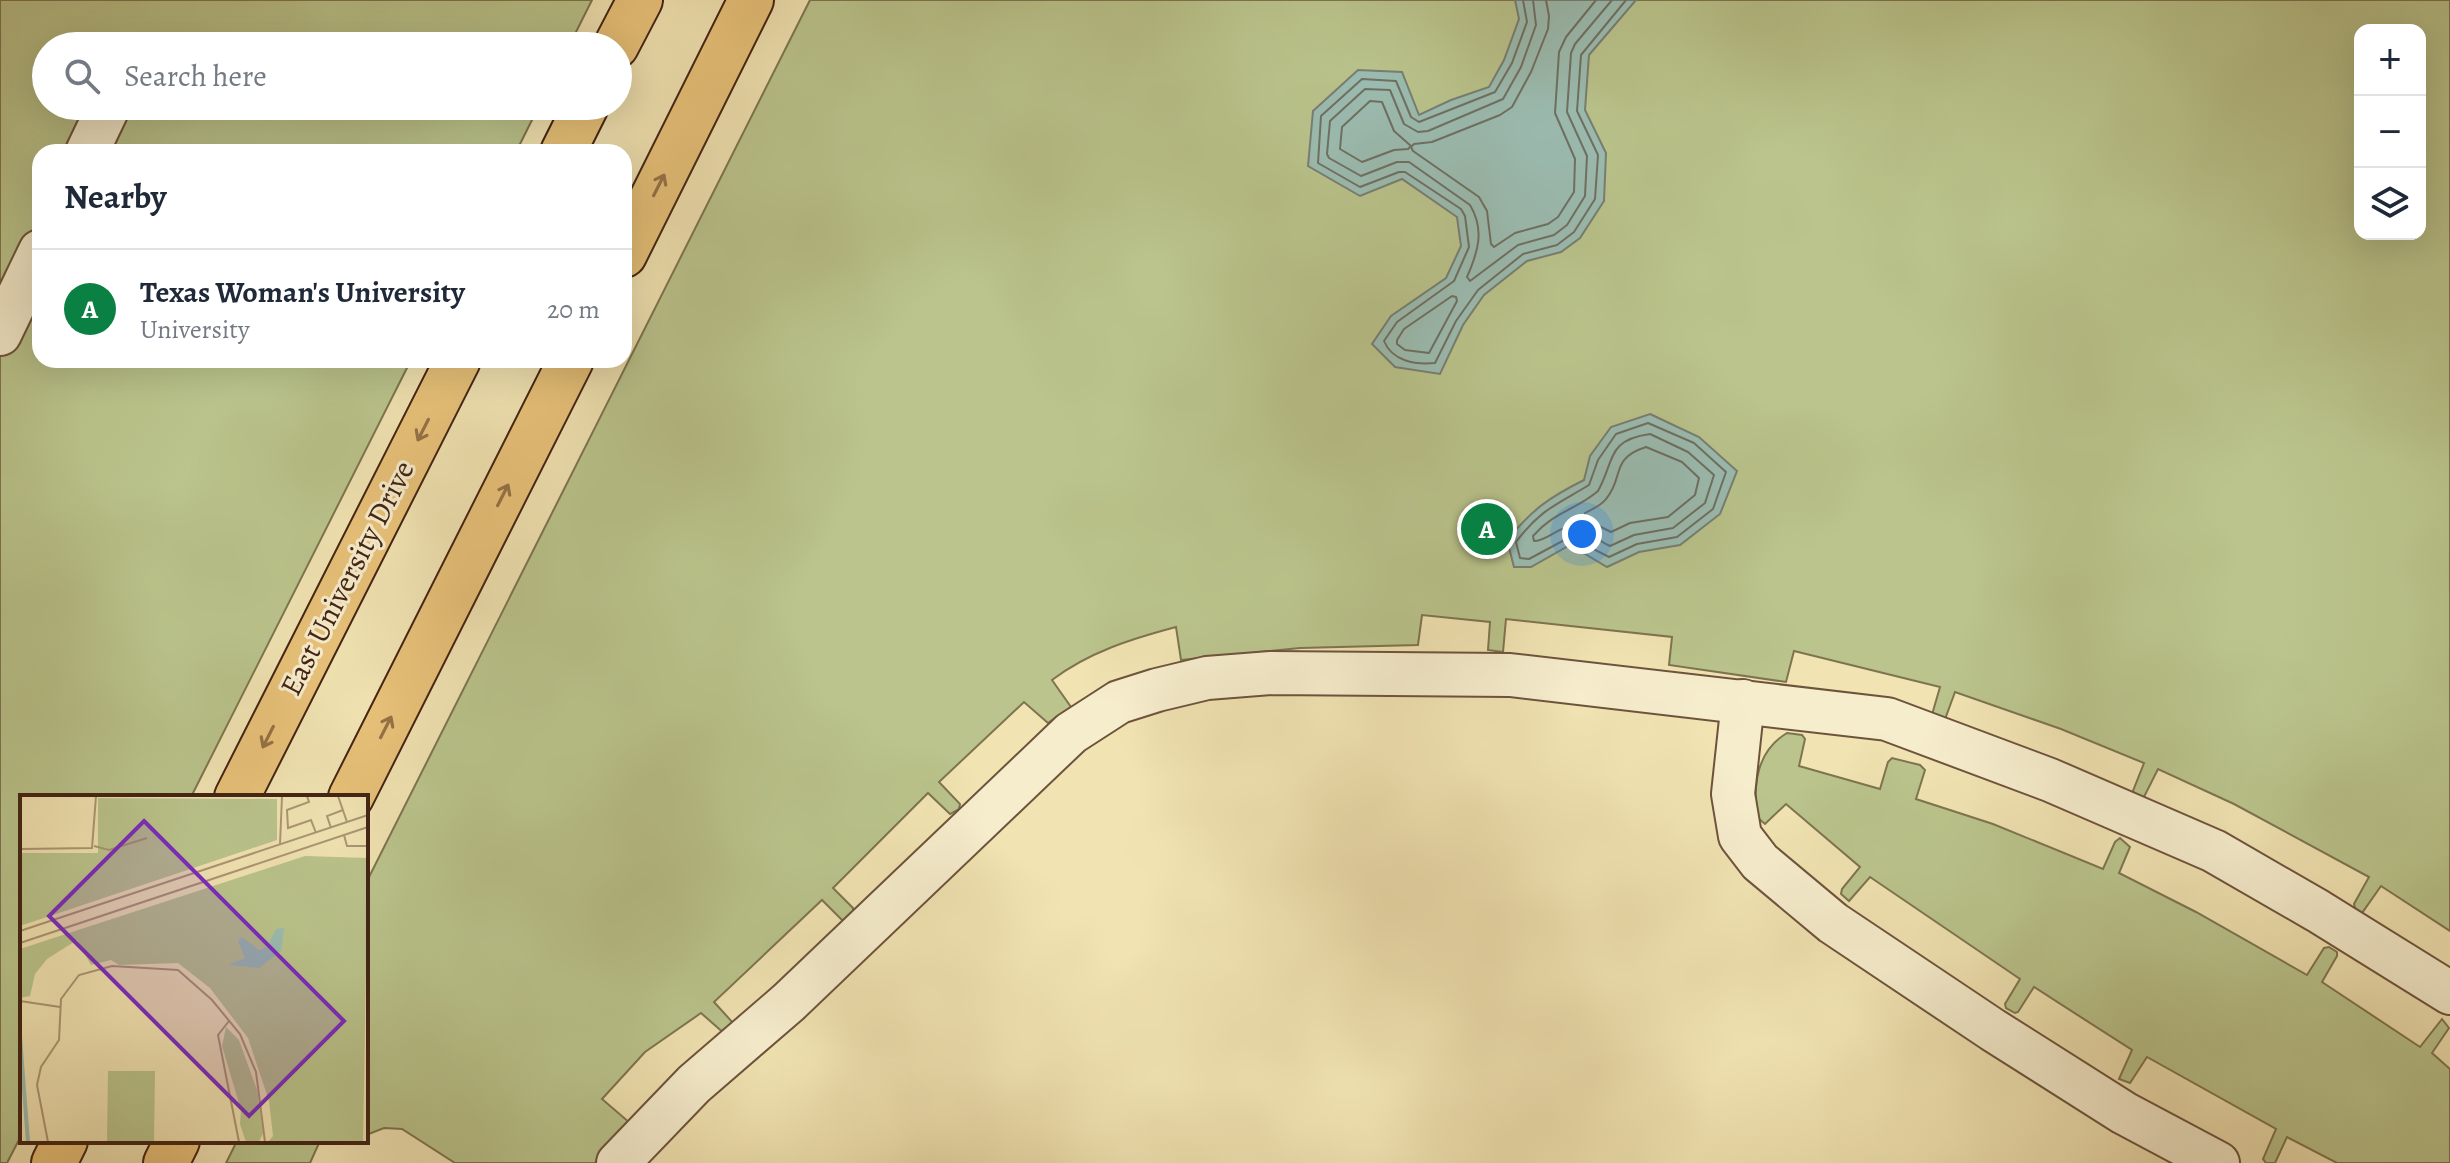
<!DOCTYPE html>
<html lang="en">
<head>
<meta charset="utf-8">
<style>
	:root { --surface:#fff; --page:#f2f2f3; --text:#1f2937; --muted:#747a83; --line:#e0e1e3; --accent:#0b8043 }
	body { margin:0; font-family:Alegreya,serif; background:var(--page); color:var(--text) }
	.controls { position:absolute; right:24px; top:24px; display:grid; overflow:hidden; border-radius:16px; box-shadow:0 8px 32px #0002 }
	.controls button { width:72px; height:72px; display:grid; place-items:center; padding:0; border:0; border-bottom:2px solid var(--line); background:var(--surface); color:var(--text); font:40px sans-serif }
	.you { position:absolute; left:1582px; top:534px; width:28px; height:28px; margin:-20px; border:6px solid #fff; border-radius:50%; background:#1a73e8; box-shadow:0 0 0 12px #1a73e833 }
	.badge { display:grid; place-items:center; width:52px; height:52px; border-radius:50%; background:var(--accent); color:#fff; font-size:26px; font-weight:700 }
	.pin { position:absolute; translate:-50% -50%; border:4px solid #fff; box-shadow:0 2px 8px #0006 }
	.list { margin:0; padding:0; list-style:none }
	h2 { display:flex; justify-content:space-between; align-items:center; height:104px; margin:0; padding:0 32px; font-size:34px }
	h2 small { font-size:26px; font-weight:400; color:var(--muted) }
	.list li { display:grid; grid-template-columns:52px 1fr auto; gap:24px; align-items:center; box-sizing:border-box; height:120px; padding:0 32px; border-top:2px solid var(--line) }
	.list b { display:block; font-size:30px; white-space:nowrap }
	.list p { margin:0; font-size:26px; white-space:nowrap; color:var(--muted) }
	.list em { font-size:26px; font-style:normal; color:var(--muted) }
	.icon { flex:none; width:44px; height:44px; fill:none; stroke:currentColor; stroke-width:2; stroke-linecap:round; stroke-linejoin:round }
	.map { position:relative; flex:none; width:2450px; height:1163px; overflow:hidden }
	.search { position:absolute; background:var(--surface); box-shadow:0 8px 32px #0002; left:32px; top:32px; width:600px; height:88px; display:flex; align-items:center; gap:20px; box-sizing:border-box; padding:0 28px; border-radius:44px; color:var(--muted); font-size:30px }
	.panel { position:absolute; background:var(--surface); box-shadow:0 8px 32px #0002; left:32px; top:144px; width:600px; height:224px; border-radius:24px }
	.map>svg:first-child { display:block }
</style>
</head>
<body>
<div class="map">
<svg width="2450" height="1163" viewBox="0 0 2450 1163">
	<rect width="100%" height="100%" fill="#f1e3b2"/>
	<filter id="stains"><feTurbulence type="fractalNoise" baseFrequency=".0025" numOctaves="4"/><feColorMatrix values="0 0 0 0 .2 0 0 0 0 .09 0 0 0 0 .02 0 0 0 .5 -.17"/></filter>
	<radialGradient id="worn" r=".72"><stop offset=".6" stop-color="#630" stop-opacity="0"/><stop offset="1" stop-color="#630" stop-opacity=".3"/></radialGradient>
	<g fill="#bac48c" stroke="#7e7450" stroke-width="2" fill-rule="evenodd">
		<polygon points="0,0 592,0 569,46 46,46 46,106 539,106 516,152 40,152 40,360 411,360 191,797 22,797 22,1134 7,1163 0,1163"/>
		<path d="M810,0h1640v931l-69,-45 -19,27 -7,-5 -1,-4 15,-27 -135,-73 -76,-35 -15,30 -8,-4 -2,-4 11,-28 -83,-34 -106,-37 -11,30 -13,-4 9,-31 -146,-36 -8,31 -117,-17 3,-28 -166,-18 -3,33 -15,-2 2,-28 -68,-7 -4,30 -118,3 -119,12 -5,-33c-45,12 -87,25 -124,53l19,27 -23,16 -24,-21 -85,80 21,22 -1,5 -9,5 -22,-21 -95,95 20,20v7l-5,5h-6l-20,-20 -108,102 20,22 -8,11 -25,-22 -56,39 -43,47 28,24 -35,40h-140l-53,-34 -18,-1 -18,7v-252zM2360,30h60v204h-60z"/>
		<path d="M1787,733l15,2 3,4 -6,27 81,23 8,-27 4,-4 28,7 5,5 -9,29 77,25 110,45 12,-27 5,-4 10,9 -11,26 77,39 111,63 17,-27 5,-1 8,5v4l-15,26 98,65 22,-28 7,9 -17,25 18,16v94h-113l-50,-26 -12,26h-9l-3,-4 13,-30 -129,-72 -17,26 -11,-4 13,-29 -98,-63 -16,25 -3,1 -9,-5 -1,-4 15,-25 -150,-102 -21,24 -8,-7 1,-5 18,-22 -74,-63 -21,20 -7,-6c-6,-33 -1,-67 29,-85z"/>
		<polygon points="237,1141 320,1141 310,1163 226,1163"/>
	</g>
	<g fill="#9bbdb2" stroke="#777f73" stroke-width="2">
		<polygon points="1515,0 1636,0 1589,55 1585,110 1606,153 1604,201 1580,238 1561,252 1527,261 1484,295 1463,325 1440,374 1395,367 1372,344 1391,316 1446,278 1461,246 1457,217 1402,179 1360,196 1308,166 1313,111 1358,70 1402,72 1419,115 1451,100 1489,87 1504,60 1519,19"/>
		<path d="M1650,414l49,23 38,34 -17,43 -40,31 -41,7 -32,15 -37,-22 -39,22h-17l-7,-27c26,-31 41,-42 77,-60l6,-24 21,-29z"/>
	</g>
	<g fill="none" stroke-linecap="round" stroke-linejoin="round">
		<g stroke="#6e7063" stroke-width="2">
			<path d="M1523,0l4,22 -15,41 -17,29 -76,30 -8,-5 -15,-36 -34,-2 -41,37 -3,47 42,24 39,-15h6l56,37 4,7 4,31 -15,34 -57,41 -13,19c8,20 31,24 51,22l21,-42 22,-31 45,-36 34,-9 17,-13 21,-33 3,-44 -21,-44 4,-56 45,-55"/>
			<path d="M1533,0l3,25 -15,42 -18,32 -75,32 -10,1 -14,-8 -14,-34 -25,-1 -35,32 -3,33 2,4 32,18 36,-14h12l61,43c15,25 8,47 -3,72l3,4 48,-36 36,-10 13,-10 18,-29 2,-40 -20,-44 4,-59 4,-9 37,-44"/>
			<polyline points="1546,0 1549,16 1548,29 1531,72 1512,107 1500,115 1432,142 1414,144 1411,147 1413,151 1479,197 1487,211 1491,244 1494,247 1515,233 1548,224 1558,217 1574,192 1575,159 1555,113 1559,52 1566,37 1596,0"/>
			<polygon points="1370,101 1382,102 1394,131 1411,146 1408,149 1394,150 1362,162 1340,149 1342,127"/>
			<polygon points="1452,296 1456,297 1457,301 1429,353 1405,350 1397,344 1397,340 1404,329"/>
			<path d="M1648,423l46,20 32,29 -13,37 -36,28 -40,7 -28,13 -39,-20 -41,22 -9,-1 -4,-16c25,-33 40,-37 73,-57l9,-25 18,-26z"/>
			<path d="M1650,434l38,18 26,23 -9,28 -32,25 -39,7 -24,11c-11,-5 -22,-15 -35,-18 -15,-4 -27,13 -41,13l-1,-5c22,-25 43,-26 65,-45 17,-30 8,-51 52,-57z"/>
			<path d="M1646,447l36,15 17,16 -4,17 -27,22 -38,6 -19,9 -26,-13v-6c7,-4 16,-7 21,-14 19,-22 3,-40 40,-52z"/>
		</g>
		<defs>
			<g id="minor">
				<polyline points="87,152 109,106"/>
				<polyline points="0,334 40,251"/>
				<polyline points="1743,701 1733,794 1740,836 1760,862 1833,923 1993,1030 2124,1113 2218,1163"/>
				<polyline points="618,1163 694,1084 789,1002 1071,733 1119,702 1157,690 1207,678 1271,673 1510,675 1887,719 2050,780 2214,851 2318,911 2450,993"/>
			</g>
			<g id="major">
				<polyline points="616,46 640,0"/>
				<polyline points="563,152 586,106"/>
				<polyline points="624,255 751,0"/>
				<polyline points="237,797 458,360"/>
				<polyline points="351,797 571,360"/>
				<polyline points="54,1163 65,1141"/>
				<polyline points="166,1163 177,1141"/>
			</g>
		</defs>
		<use href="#minor" stroke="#6e533c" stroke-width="46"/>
		<use href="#major" stroke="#422314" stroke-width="48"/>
		<use href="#minor" stroke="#f6edcd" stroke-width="42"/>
		<use href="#major" stroke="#e8c279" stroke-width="44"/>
	</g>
	<defs><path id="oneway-shaft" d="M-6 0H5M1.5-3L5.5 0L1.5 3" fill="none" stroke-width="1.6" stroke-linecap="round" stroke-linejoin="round" transform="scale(2)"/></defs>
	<g stroke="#957246">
		<use href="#oneway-shaft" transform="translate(659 185) rotate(-63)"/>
		<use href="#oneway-shaft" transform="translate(423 430) rotate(117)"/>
		<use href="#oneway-shaft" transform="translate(503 495) rotate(-63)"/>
		<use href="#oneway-shaft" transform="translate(386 727) rotate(-63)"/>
		<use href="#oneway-shaft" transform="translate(268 737) rotate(117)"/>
	</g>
	<g text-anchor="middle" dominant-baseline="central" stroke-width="6" stroke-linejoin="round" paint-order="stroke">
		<g font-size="30" fill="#422314" stroke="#f6edcd">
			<text transform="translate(347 578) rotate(-63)">East University Drive</text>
		</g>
	</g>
	<g transform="translate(20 795)">
		<rect width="348" height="348" fill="#f1e3b2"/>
		<path d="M78,3l179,1v41l-257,86v-73h78zM285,61l63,2 -5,284h-95l5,-6 -4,-35 -21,-63 -38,-50 -32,-25 -59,2 -8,-5 -20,5 -14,-25 -30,19 -12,15 -5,22 -10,2v-49zM206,232l13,13 18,50 6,43 -4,9h-13l-6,-18 1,-14 -19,-64zM88,276h47l-1,71h-47z" fill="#bac48c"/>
		<path d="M264,133l-3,23 -22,17 -31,-3 17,-7 -7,-17 4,-4 17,13 8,-3 9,-18z" fill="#9bbdb2"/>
		<path fill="none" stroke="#9bbdb2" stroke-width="4" d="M0,242l8,105"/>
		<path fill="none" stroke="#ab9673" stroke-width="2" d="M224,1h43M287,1l2,6 -22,8 1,18 23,-8 5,13M318,1l9,26M311,33l-4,-12 16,-6M324,40l3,11h21M260,49l2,-47M74,51l15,4 38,-12M0,54l72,-1 4,-52M0,136l348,-116M0,148l348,-116M0,206l40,6M209,226l-11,14 21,107M28,347l-11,-57 4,-18 18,-27 2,-41 18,-24 33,-9 66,4 34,30 28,34 16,38 9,70"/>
		<path fill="#7b2cbf" fill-opacity="0.15" stroke="#7b2cbf" stroke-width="4" d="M124,26l200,200 -95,95 -200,-200z"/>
		<rect width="348" height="348" fill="none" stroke="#422314" stroke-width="4"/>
	</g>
	<rect width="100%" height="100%" filter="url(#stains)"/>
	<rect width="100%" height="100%" fill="url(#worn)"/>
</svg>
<div class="controls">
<button>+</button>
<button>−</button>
<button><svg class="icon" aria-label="layers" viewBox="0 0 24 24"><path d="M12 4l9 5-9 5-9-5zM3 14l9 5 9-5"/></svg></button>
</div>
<div class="you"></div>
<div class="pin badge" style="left:1487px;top:529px">A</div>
<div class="search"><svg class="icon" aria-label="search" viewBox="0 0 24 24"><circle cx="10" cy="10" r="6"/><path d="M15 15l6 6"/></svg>Search here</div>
<section class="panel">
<h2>Nearby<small></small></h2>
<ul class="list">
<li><span class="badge">A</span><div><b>Texas Woman's University</b><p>University</p></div><em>20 m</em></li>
</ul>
</section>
</div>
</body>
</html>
